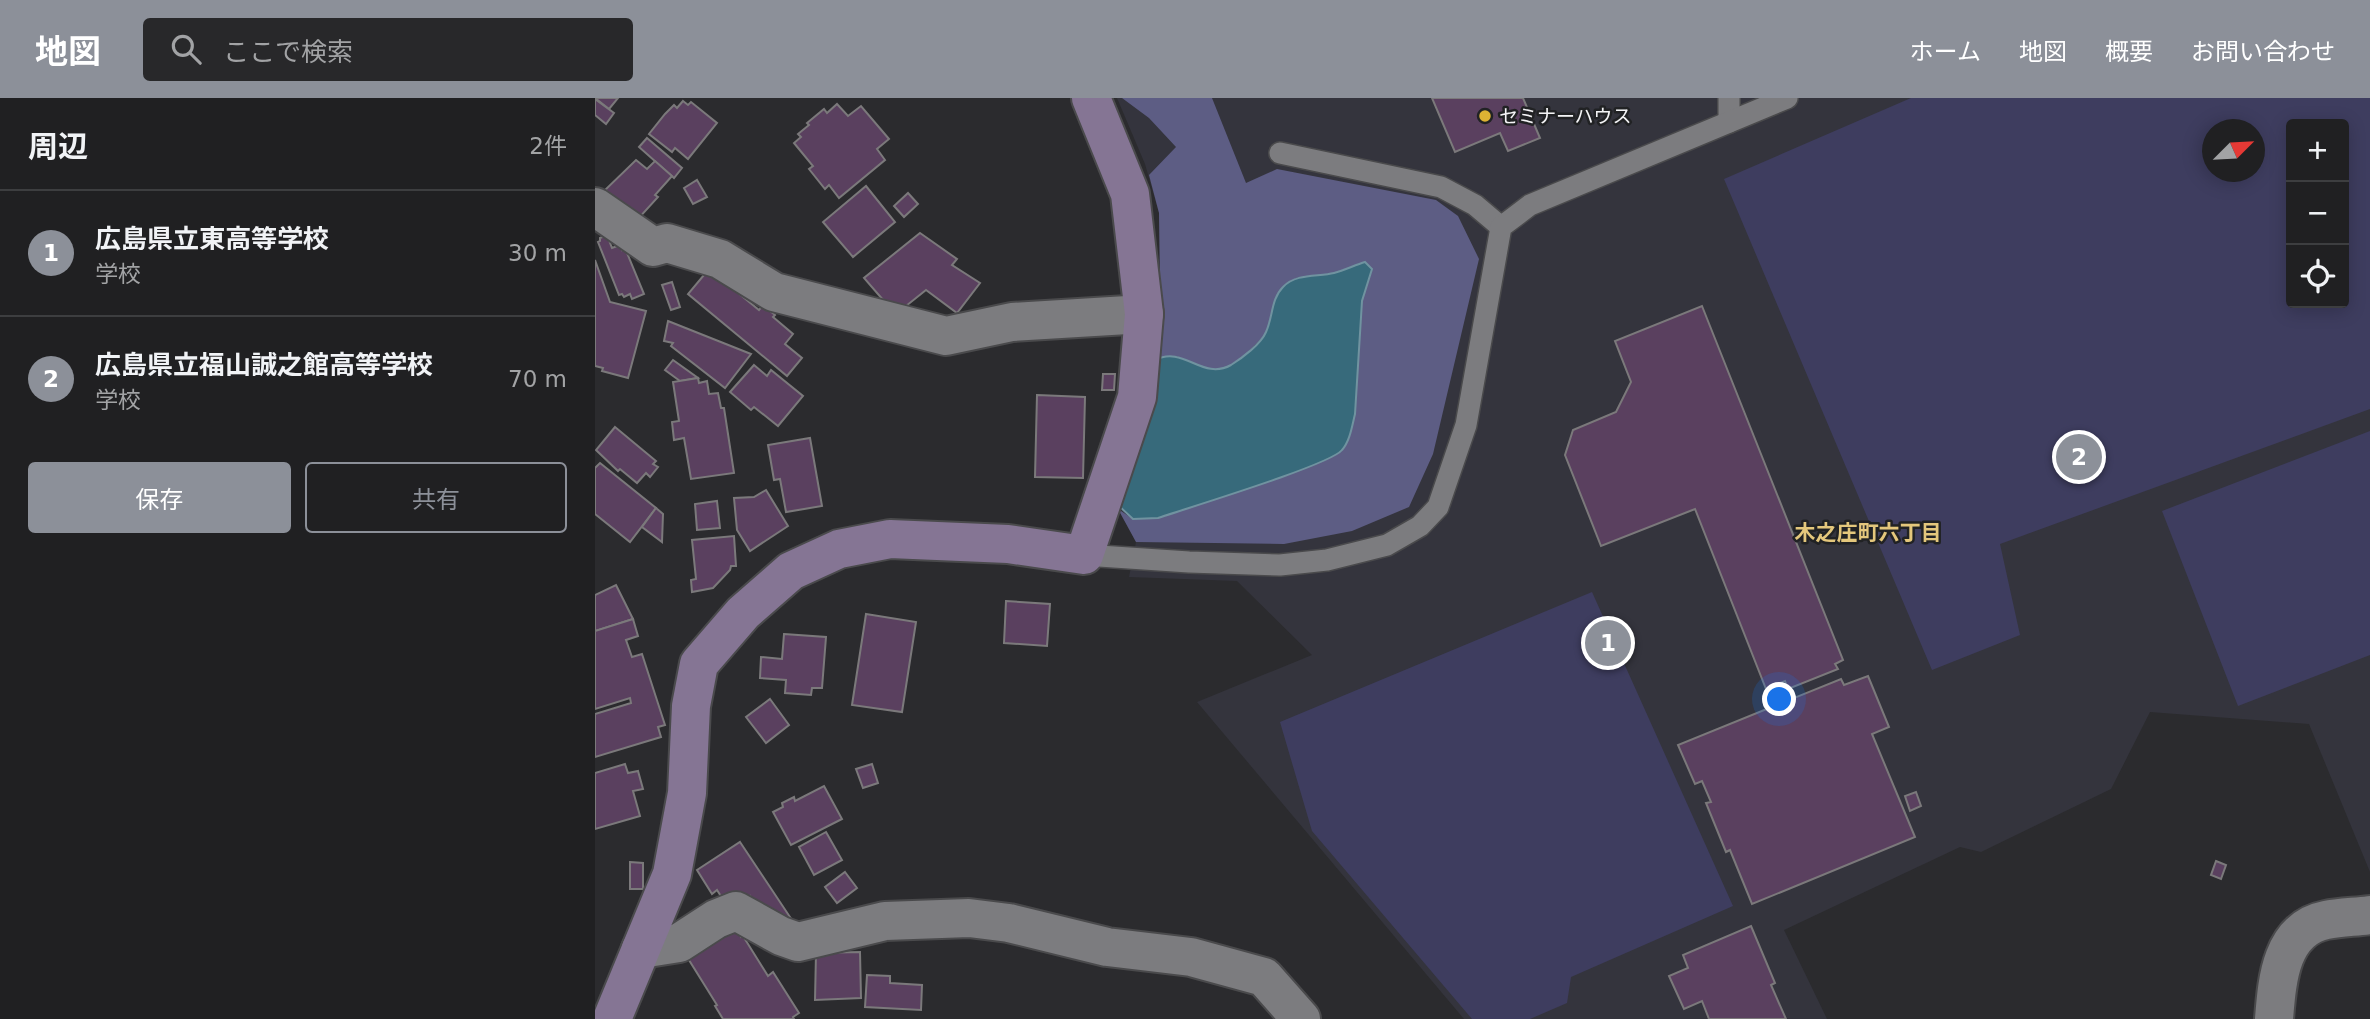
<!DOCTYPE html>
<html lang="ja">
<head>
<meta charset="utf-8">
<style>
	:root { --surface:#202022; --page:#28282a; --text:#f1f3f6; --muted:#a2a3a5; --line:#3d3e40; --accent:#8c9099 }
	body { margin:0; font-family:"DejaVu Sans","Noto Sans JP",sans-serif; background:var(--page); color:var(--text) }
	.controls { position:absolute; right:21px; top:21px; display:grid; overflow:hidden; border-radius:7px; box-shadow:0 4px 18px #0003 }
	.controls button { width:63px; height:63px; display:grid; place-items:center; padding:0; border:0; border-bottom:2px solid var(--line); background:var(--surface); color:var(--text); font:35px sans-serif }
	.compass { position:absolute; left:1607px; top:21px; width:63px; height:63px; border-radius:50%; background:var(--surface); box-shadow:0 4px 18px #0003; rotate:66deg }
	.you { position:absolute; left:1185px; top:602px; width:24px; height:24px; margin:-18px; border:5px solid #fff; border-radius:50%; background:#1a73e8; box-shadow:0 0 0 10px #1a73e833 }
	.badge { display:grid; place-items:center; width:46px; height:46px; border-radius:50%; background:var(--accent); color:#fff; font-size:23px; font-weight:700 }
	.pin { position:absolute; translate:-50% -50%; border:4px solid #fff; box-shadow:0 2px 7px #0006 }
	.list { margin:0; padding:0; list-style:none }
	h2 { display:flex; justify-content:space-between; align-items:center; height:91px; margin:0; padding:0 28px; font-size:30px }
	h2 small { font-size:23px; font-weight:400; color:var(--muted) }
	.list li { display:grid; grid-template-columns:46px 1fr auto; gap:21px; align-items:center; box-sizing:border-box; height:126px; padding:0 28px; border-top:2px solid var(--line) }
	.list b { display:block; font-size:26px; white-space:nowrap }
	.list p { margin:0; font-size:23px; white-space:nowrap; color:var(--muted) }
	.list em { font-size:23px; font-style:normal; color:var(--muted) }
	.actions { display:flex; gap:14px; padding:21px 28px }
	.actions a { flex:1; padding:16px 0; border:2px solid var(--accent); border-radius:7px; text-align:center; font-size:24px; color:var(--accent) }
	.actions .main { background:var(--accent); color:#fff }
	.icon { flex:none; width:38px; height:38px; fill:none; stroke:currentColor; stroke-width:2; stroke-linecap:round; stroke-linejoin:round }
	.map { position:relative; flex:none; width:1775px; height:921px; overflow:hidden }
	header { display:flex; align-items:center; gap:42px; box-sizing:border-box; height:98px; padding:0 35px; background:var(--accent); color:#fff }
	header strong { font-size:33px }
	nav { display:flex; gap:38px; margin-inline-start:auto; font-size:24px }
	.search { width:490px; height:63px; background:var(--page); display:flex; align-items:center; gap:18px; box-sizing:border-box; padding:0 24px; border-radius:7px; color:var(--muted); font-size:26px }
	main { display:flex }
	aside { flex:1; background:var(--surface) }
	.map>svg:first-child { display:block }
</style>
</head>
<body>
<header>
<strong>地図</strong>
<div class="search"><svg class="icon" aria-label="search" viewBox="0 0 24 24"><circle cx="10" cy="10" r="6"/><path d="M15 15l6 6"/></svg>ここで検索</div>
<nav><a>ホーム</a><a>地図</a><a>概要</a><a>お問い合わせ</a></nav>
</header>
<main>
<aside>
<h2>周辺<small>2件</small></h2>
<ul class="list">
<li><span class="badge">1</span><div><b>広島県立東高等学校</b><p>学校</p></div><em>30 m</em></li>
<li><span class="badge">2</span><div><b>広島県立福山誠之館高等学校</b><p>学校</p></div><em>70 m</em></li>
</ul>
<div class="actions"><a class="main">保存</a><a>共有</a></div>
</aside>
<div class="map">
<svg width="1775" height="921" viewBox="0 0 1775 921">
	<rect width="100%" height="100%" fill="#2b2b2e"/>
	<path fill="#34343d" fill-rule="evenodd" d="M522,0h1253v774l-61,-148 -159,-12 -39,77 -130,63 -21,-5 -176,83 43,89h-363l-267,-317 115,-47 -75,-74 -108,-4 7,-35 -18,-33 42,-225 -1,-71 -14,-49zM1696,26h53v179h-53zM1618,32h42v42h-42z"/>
	<g fill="#3e3d5f" fill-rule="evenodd">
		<path d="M1316,0h459v311l-370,135 20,91 -88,35 -208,-491zM1696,26h53v179h-53zM1618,32h42v42h-42z"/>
		<polygon points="1775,333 1775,557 1643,608 1567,413"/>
		<polygon points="997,494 1138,808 976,879 972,905 935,921 877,921 717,733 685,624"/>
	</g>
	<path fill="#5d5d84" d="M527,0h90l34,85 31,-14 159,31 22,16 21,43 -46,195 -24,53 -57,24 -68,13 -148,-2 -18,-33 15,10 180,-54c32,-14 35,-16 42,-51l7,-113 10,-32 -7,-7 -31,11 -38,5 -20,19 -10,37 -25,25 -13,8 -16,4 -36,-15 -21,4 5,-76 -1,-71 -10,-38 27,-28 -27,-29z"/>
	<path fill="#376a7b" stroke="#7093a0" stroke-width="2" d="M770,164l7,7 -10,32 -7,113c-3,12 -5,27 -13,36 -12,15 -155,58 -184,68l-25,1 -14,-13 36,-146c29,-15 47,21 76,5 11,-7 30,-21 35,-33 7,-15 5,-33 17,-45 13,-14 35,-10 51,-14 11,-3 21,-8 31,-11z"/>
	<g fill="#5a405f" stroke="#7b797b" stroke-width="2">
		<polygon points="0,0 23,0 14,11"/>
		<polygon points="837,0 928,0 945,40 913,53 905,35 860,54"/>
		<polygon points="0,1 19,15 11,26 0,17"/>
		<polygon points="88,3 93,7 96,4 122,25 93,61 80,50 77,54 54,36 70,16 79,7 82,10"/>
		<polygon points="242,6 253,18 266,8 294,41 282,51 290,62 244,100 234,87 230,91 214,71 218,68 199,45 206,39 203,36 214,27 212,25 229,11 232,15"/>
		<polygon points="52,40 87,70 79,80 44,49"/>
		<polygon points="41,62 52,71 60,63 77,78 60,97 63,99 43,121 11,97 13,94 10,92"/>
		<polygon points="102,82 112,99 98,106 89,90"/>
		<polygon points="271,88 300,124 258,159 228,124"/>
		<polygon points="313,95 323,106 309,119 299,108"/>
		<polygon points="325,135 362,161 357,167 385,185 362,215 331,192 311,208 289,203 269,180"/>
		<polygon points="12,137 17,150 25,147 27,152 30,150 49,196 37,201 35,196 29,199 27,196 24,197 3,144 5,143 5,140"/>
		<polygon points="0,162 15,204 51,213 33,280 7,273 8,270 0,268"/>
		<polygon points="114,171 164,212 168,207 180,217 178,219 198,236 190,246 207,260 192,278 93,196"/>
		<polygon points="77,184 85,209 76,212 67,187"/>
		<polygon points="1107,208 1248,562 1240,566 1243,571 1193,591 1190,583 1171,591 1100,411 1006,448 970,357 978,332 1021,314 1036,284 1020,243"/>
		<polygon points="73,223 156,256 130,290 76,248 78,245 69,243"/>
		<polygon points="78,262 103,280 85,283 70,272"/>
		<polygon points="159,267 172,278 176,272 208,298 183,328 159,309 156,312 135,294"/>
		<polygon points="508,276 520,276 519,292 507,292"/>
		<polygon points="103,280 104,285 112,283 114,296 123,295 126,310 129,310 139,375 96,381 89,340 79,342 77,324 84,323 78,284"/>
		<polygon points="442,297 490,299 488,380 440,379"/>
		<polygon points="20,329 61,363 58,366 63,369 55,379 51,375 42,385 25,371 23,373 1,352"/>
		<polygon points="215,340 227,408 191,414 185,381 179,382 173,347"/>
		<polygon points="5,365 61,410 35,444 0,416 0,370"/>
		<polygon points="171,392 193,428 155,453 142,432 139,400 159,399"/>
		<polygon points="122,403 125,430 102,432 100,406"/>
		<polygon points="61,410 68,416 67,444 47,429"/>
		<polygon points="139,438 141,468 136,468 135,472 118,490 97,494 96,482 101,481 97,442"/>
		<polygon points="21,487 38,521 0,533 0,497"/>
		<polygon points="411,503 455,506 452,548 409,545"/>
		<polygon points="271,516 321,524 307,614 257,607"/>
		<polygon points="38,521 43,538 31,542 37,559 47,556 70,627 63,629 66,639 0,659 0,616 36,605 35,600 0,611 0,533"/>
		<polygon points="189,536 231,539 227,590 217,590 216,597 190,595 191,582 165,580 166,559 187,561"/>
		<polygon points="1273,578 1294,629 1277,636 1320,739 1157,806 1135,752 1131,754 1111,705 1116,704 1107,683 1100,686 1083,647 1246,581 1249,587"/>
		<polygon points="175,601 194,627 171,645 151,619"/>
		<polygon points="30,666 33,675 43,673 48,691 38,693 45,718 0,731 0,675"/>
		<polygon points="277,666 283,685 268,690 261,671"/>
		<polygon points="229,688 247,721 196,747 178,714 188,709 187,705 199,699 200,703"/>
		<polygon points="1321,694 1326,708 1315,713 1310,698"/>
		<polygon points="231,734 247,762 219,777 204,749"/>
		<polygon points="145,744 197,822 168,817 155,798 147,804 129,803 122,792 117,796 102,772"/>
		<polygon points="1621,763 1631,767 1626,781 1616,777"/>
		<polygon points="35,764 48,765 48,791 35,791"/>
		<polygon points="250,774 262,790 242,805 230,789"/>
		<polygon points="137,824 146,839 148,838 173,878 178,874 204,915 198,919 199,921 128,921 120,908 122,907 89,854"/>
		<polygon points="1156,828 1180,885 1176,887 1191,921 1114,921 1107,903 1089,911 1074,878 1093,870 1088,857"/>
		<polygon points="265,854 266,900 220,902 221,855"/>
		<polygon points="272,877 295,878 295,885 327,887 326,912 270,909"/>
	</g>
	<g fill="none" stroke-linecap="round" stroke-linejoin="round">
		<defs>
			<g id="lane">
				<polyline points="1134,0 1134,24"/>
				<polyline points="685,55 846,89 880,107 906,129"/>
				<polyline points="489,457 594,464 685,467 732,462 792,447 825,428 843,409 871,327 906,129 935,107 1192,0"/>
			</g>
			<g id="street">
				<polyline points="0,109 58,149 72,145 125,161 179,194 351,238 417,224 549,216"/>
				<polyline points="46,851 84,845 121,821 141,813 186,838 203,844 290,823 374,820 414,825 512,849 596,859 669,879 706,921"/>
				<path d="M1679,921c3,-37 6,-90 52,-99 14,-3 30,-3 44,-5"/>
			</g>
			<polyline id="secondary" points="17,921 77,776 92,695 96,608 104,566 148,515 196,473 244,451 295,441 413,446 489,457 542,299 549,216 535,96 496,0"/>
		</defs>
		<use href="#lane" stroke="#4a4a4c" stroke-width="24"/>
		<use href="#street" stroke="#4a4a4c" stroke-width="42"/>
		<use href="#secondary" stroke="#4a4a4c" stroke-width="42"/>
		<use href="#lane" stroke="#7c7c7f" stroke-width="21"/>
		<use href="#street" stroke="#7c7c7f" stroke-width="38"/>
		<use href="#secondary" stroke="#857594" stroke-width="38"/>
	</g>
	<circle fill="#ddb233" stroke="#212224" stroke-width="2.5" cx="890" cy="18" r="7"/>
	<g text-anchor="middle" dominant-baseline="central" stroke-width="5" stroke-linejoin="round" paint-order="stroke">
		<g font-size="19" fill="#f4f4f6" stroke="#212224" text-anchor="start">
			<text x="904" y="18">セミナーハウス</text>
		</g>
		<g font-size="21" font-weight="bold" fill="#e4c77c" stroke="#212224">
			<text x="1273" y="435">木之庄町六丁目</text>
		</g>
	</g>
</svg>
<div class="controls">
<button>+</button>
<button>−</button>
<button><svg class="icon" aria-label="locate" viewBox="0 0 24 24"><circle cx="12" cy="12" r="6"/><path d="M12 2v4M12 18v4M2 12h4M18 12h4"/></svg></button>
</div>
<svg class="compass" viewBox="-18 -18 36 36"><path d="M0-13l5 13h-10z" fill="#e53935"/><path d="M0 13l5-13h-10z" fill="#a2a3a5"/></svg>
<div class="you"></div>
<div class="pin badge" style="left:1013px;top:545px">1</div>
<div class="pin badge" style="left:1484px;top:359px">2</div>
</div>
</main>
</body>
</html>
